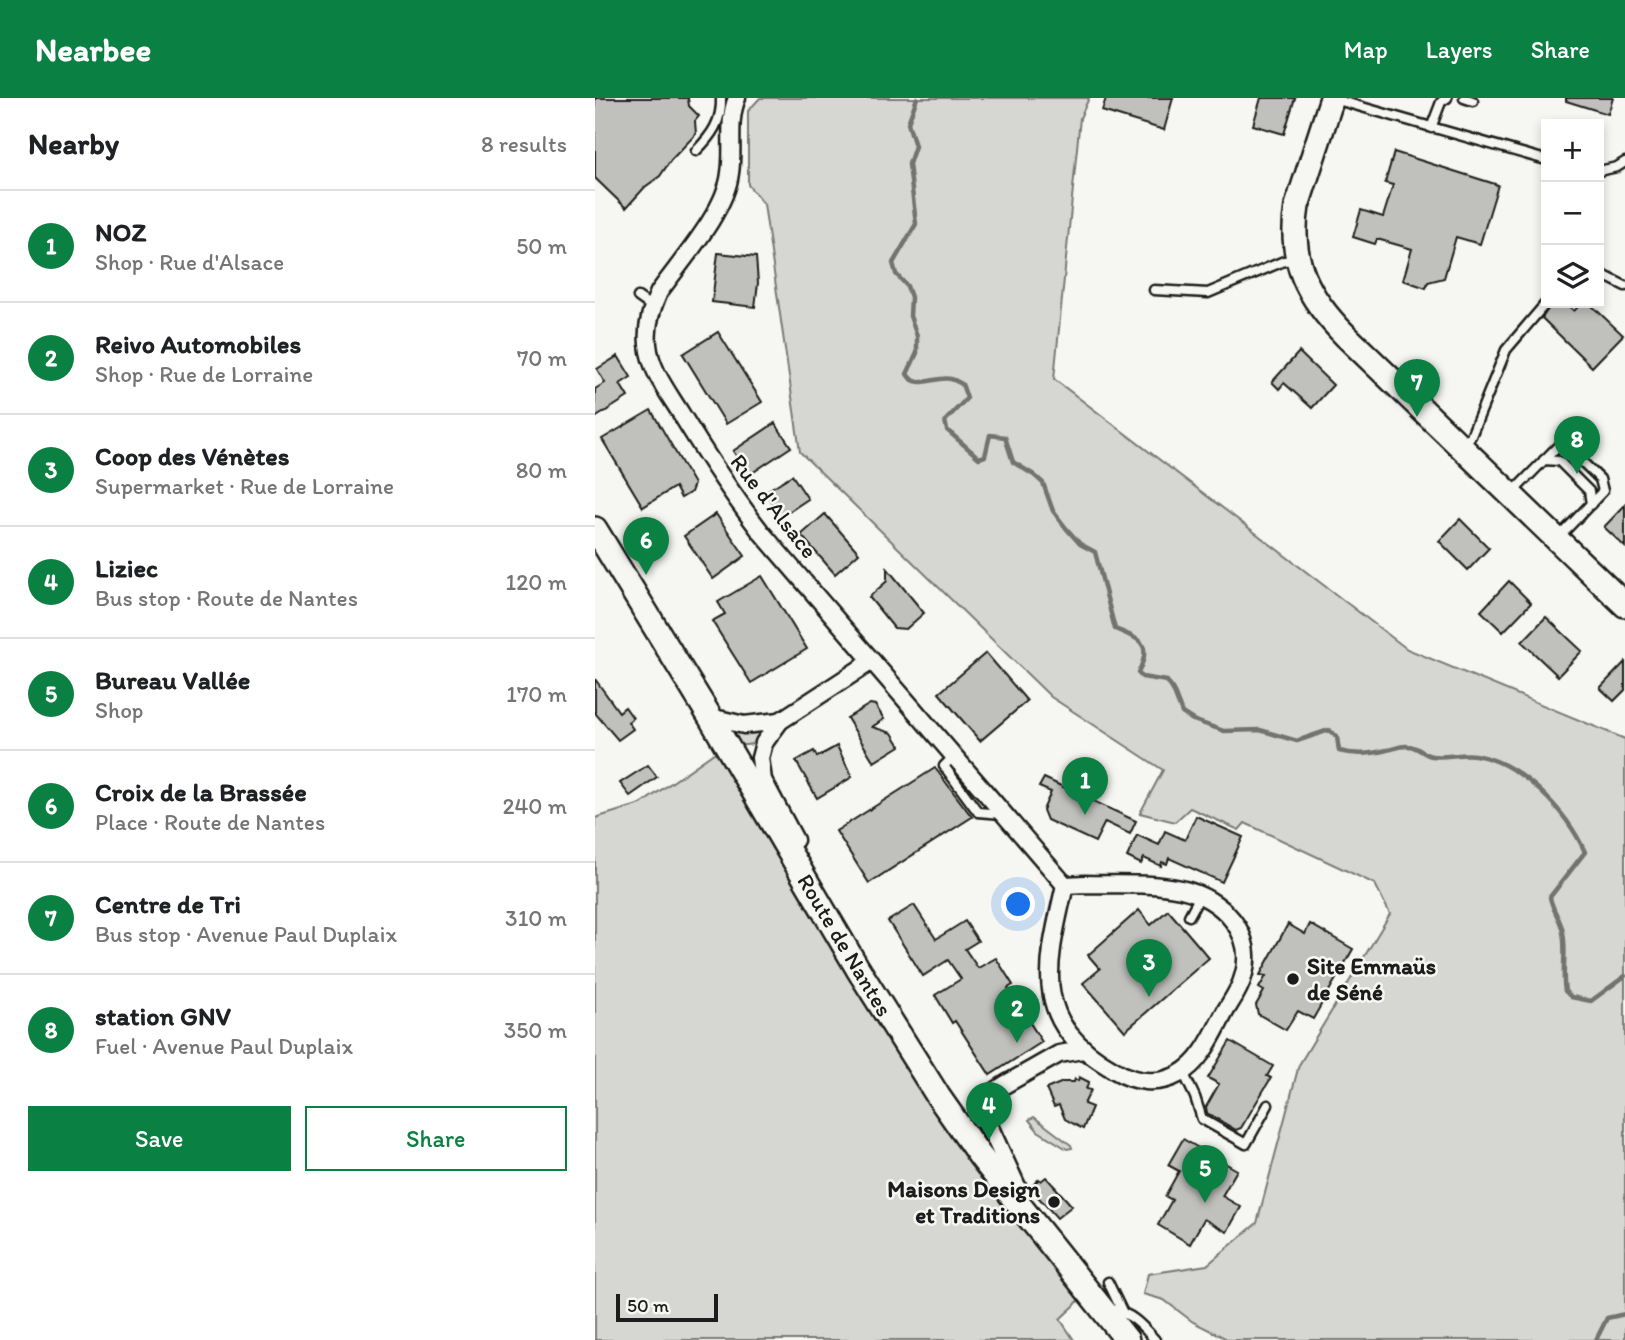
<!DOCTYPE html>
<html lang="en">
<head>
<meta charset="utf-8">
<style>
	:root { --surface:#fff; --page:#f2f2f2; --text:#202124; --muted:#757577; --line:#e0e0e0; --accent:#0b8043 }
	body { margin:0; font-family:Itim,sans-serif; background:var(--page); color:var(--text) }
	.controls { position:absolute; right:21px; top:21px; display:grid; overflow:hidden; border-radius:0px; box-shadow:0 4px 10px #0003 }
	.controls button { width:63px; height:63px; display:grid; place-items:center; padding:0; border:0; border-bottom:2px solid var(--line); background:var(--surface); color:var(--text); font:35px sans-serif }
	.scale { position:absolute; left:21px; bottom:18px; width:102px; box-sizing:border-box; padding-left:7px; border:4px solid #1c1c1c; border-top:0; font-size:19px; line-height:24px; white-space:nowrap; color:#1c1c1c; -webkit-text-stroke:5px #f6f6f2; paint-order:stroke }
	.you { position:absolute; left:424px; top:807px; width:24px; height:24px; margin:-18px; border:5px solid #fff; border-radius:50%; background:#1a73e8; box-shadow:0 0 0 10px #1a73e833 }
	.badge { display:grid; place-items:center; width:46px; height:46px; border-radius:50%; background:var(--accent); color:#fff; font-size:23px; font-weight:700 }
	.pin { position:absolute; translate:-50% -58px; filter:drop-shadow(0 2px 4px #0008) }
	.pin::after { content:''; position:absolute; top:37px; width:24px; height:21px; background:inherit; clip-path:polygon(0 0,100% 0,50% 100%) }
	.list { margin:0; padding:0; list-style:none }
	h2 { display:flex; justify-content:space-between; align-items:center; height:91px; margin:0; padding:0 28px; font-size:30px }
	h2 small { font-size:23px; font-weight:400; color:var(--muted) }
	.list li { display:grid; grid-template-columns:46px 1fr auto; gap:21px; align-items:center; box-sizing:border-box; height:112px; padding:0 28px; border-top:2px solid var(--line) }
	.list b { display:block; font-size:26px; white-space:nowrap }
	.list p { margin:0; font-size:23px; white-space:nowrap; color:var(--muted) }
	.list em { font-size:23px; font-style:normal; color:var(--muted) }
	.actions { display:flex; gap:14px; padding:21px 28px }
	.actions a { flex:1; padding:16px 0; border:2px solid var(--accent); border-radius:0px; text-align:center; font-size:24px; color:var(--accent) }
	.actions .main { background:var(--accent); color:#fff }
	.icon { flex:none; width:38px; height:38px; fill:none; stroke:currentColor; stroke-width:2; stroke-linecap:round; stroke-linejoin:round }
	.map { position:relative; flex:none; width:1030px; height:1242px; overflow:hidden }
	header { display:flex; align-items:center; gap:42px; box-sizing:border-box; height:98px; padding:0 35px; background:var(--accent); color:#fff }
	header strong { font-size:33px }
	nav { display:flex; gap:38px; margin-inline-start:auto; font-size:24px }
	main { display:flex }
	aside { flex:1; background:var(--surface) }
	.map>svg:first-child { display:block }
</style>
</head>
<body>
<header>
<strong>Nearbee</strong>
<nav><a>Map</a><a>Layers</a><a>Share</a></nav>
</header>
<main>
<aside>
<h2>Nearby<small>8 results</small></h2>
<ul class="list">
<li><span class="badge">1</span><div><b>NOZ</b><p>Shop · Rue d'Alsace</p></div><em>50 m</em></li>
<li><span class="badge">2</span><div><b>Reivo Automobiles</b><p>Shop · Rue de Lorraine</p></div><em>70 m</em></li>
<li><span class="badge">3</span><div><b>Coop des Vénètes</b><p>Supermarket · Rue de Lorraine</p></div><em>80 m</em></li>
<li><span class="badge">4</span><div><b>Liziec</b><p>Bus stop · Route de Nantes</p></div><em>120 m</em></li>
<li><span class="badge">5</span><div><b>Bureau Vallée</b><p>Shop</p></div><em>170 m</em></li>
<li><span class="badge">6</span><div><b>Croix de la Brassée</b><p>Place · Route de Nantes</p></div><em>240 m</em></li>
<li><span class="badge">7</span><div><b>Centre de Tri</b><p>Bus stop · Avenue Paul Duplaix</p></div><em>310 m</em></li>
<li><span class="badge">8</span><div><b>station GNV</b><p>Fuel · Avenue Paul Duplaix</p></div><em>350 m</em></li>
</ul>
<div class="actions"><a class="main">Save</a><a>Share</a></div>
</aside>
<div class="map">
<svg width="1030" height="1242" viewBox="0 0 1030 1242">
	<rect width="100%" height="100%" fill="#f6f6f2"/>
	<filter id="ink" filterUnits="userSpaceOnUse"><feTurbulence type="fractalNoise" baseFrequency=".0143" numOctaves="2"/><feDisplacementMap in="SourceGraphic" scale="14" xChannelSelector="R" yChannelSelector="G"/><feConvolveMatrix kernelMatrix="1 2 1 2 8 2 1 2 1" color-interpolation-filters="sRGB"/></filter>
	<g filter="url(#ink)">
		<g fill="#d6d6d2" stroke="#797977" stroke-width="2">
			<polygon points="165,0 494,0 485,20 459,281 812,551 1030,641 1030,1242 634,1242 598,1224 569,1202 548,1196 553,1176 612,1167 662,1125 704,967 795,816 780,786 650,725 644,732 595,710 580,724 545,715 568,672 456,599 205,354 169,106 153,87 153,13"/>
			<path d="M176,629c-10,13 -17,21 -33,17l-7,-14 21,2z"/>
			<polygon points="136,643 142,684 488,1195 480,1207 465,1221 479,1242 0,1242 0,720 46,706"/>
			<polygon points="439,1019 476,1047 477,1050 472,1051 443,1033 434,1022"/>
		</g>
		<g fill="none" stroke-linecap="round" stroke-linejoin="round">
			<g stroke="#727271" stroke-width="4.5">
				<path d="M322,0l-9,25 7,23 -6,18 7,60 -23,39 3,11 11,12 4,11 -1,19 7,20v17l-10,21c10,17 29,1 44,5 4,1 7,3 11,5l5,14 -22,23 2,9 32,28 6,-2 5,-21 15,2 8,25 21,13 9,8 10,28 13,17 14,16 15,8 20,77c26,11 38,14 23,44l4,4 25,4 6,9 9,23 11,7 31,11 36,-1 37,11 32,-11 8,7 2,14c15,4 33,3 48,-1 7,-1 14,-5 21,-4 10,0 15,9 24,10 14,2 29,-3 43,-1 46,7 92,57 110,97l-35,45c2,12 9,20 12,31 6,21 -1,42 3,63l6,6 20,4 34,-25"/>
				<polyline points="1001,1242 1012,1220 1030,1216"/>
			</g>
		</g>
		<g fill="#c0c0bd" stroke="#1c1c1c" stroke-width="2">
			<polygon points="0,0 93,0 94,8 104,18 100,23 101,36 76,62 65,78 50,89 31,110 0,80"/>
			<polygon points="511,0 578,0 569,32 507,13"/>
			<polygon points="666,0 700,0 689,36 658,27"/>
			<polygon points="971,0 1018,0 1013,16 971,3"/>
			<polygon points="799,54 903,87 885,146 861,139 849,180 833,184 831,190 808,182 817,151 782,141 780,146 758,139 766,112 788,119 798,87 790,85"/>
			<polygon points="123,155 161,159 163,185 160,209 117,204"/>
			<polygon points="957,205 970,205 979,213 987,205 994,205 1028,237 997,269 947,220"/>
			<polygon points="123,234 167,304 131,326 88,256"/>
			<polygon points="704,254 738,287 717,310 689,285 684,291 677,284"/>
			<polygon points="23,258 36,279 25,286 33,299 0,320 0,291 10,285 2,271"/>
			<polygon points="56,312 99,386 96,394 86,400 80,389 48,409 7,341"/>
			<polygon points="180,325 196,349 154,377 138,353"/>
			<polygon points="197,377 213,401 186,419 170,394"/>
			<polygon points="1030,407 1030,449 1009,429"/>
			<polygon points="121,416 150,458 118,481 89,438"/>
			<polygon points="230,416 264,455 240,476 206,437"/>
			<polygon points="865,421 894,450 873,472 844,443"/>
			<polygon points="292,470 329,515 311,531 299,530 274,499 292,483"/>
			<polygon points="167,478 212,551 156,585 117,523 130,516 123,504"/>
			<polygon points="914,483 936,505 908,534 886,513"/>
			<polygon points="951,519 987,553 963,578 927,544"/>
			<polygon points="391,555 432,603 385,643 344,595"/>
			<polygon points="1030,564 1030,592 1019,603 1005,590"/>
			<polygon points="0,581 24,614 30,609 38,620 33,624 38,631 23,642 0,615"/>
			<polygon points="275,606 280,607 289,621 277,629 297,635 305,648 279,664 252,620"/>
			<polygon points="242,648 257,679 222,700 201,663 219,653 222,659"/>
			<polygon points="53,667 62,679 35,698 25,685"/>
			<polygon points="340,670 377,719 274,785 241,733"/>
			<polygon points="449,680 541,723 535,736 510,724 500,744 452,722 448,712 456,694 444,689"/>
			<polygon points="601,718 648,739 627,784 574,760 572,766 567,764 566,768 549,760 546,766 532,759 542,737 564,747 570,733 590,742"/>
			<polygon points="319,807 341,841 370,823 383,843 370,851 383,870 401,860 418,887 413,890 447,944 395,977 360,923 357,925 340,897 366,881 353,862 328,878 293,823"/>
			<polygon points="544,812 556,827 573,812 614,860 530,933 488,885 505,871 493,857"/>
			<polygon points="693,826 710,836 715,826 758,851 718,921 703,913 691,932 663,916 661,907 669,893 664,890 671,878 665,877"/>
			<polygon points="635,943 678,968 672,978 676,980 646,1030 641,1032 612,1015 611,1009 624,986 613,980"/>
			<polygon points="484,979 494,984 491,991 496,992 489,1006 497,1009 488,1031 470,1021 464,1007 459,1009 451,991 468,984 479,984 480,981 483,983"/>
			<polygon points="588,1041 642,1072 627,1098 646,1109 632,1134 609,1121 595,1146 563,1127 577,1102 570,1098 584,1073 573,1067"/>
			<polygon points="451,1079 477,1108 462,1120 435,1090 444,1081 446,1083"/>
		</g>
		<g fill="none" stroke-linecap="round" stroke-linejoin="round">
			<defs>
				<g id="lane">
					<polyline points="869,0 878,3"/>
					<polyline points="739,1 951,62"/>
					<polyline points="836,30 846,4 852,0"/>
					<path d="M101,53c16,-16 26,-30 25,-53"/>
					<polyline points="1004,73 1022,69 1030,64"/>
					<polyline points="1004,175 1030,188"/>
					<polyline points="559,192 613,195 689,163 699,162"/>
					<polyline points="43,199 57,209"/>
					<polyline points="867,349 876,338 911,252 951,205"/>
					<polyline points="949,362 964,363 994,393 996,406"/>
					<polyline points="918,394 962,349 972,349 1005,381 1008,393 963,440"/>
					<polyline points="359,658 349,668 383,714 407,716"/>
					<polyline points="594,818 605,798"/>
					<polyline points="588,974 600,999 607,1021 651,1046 673,1007"/>
					<polyline points="513,1184 527,1213"/>
					<path d="M515,1211c21,4 31,15 45,31"/>
				</g>
				<g id="street">
					<path d="M142,0c-10,24 -3,50 -7,75 -4,38 -49,88 -71,119 -8,17 -13,34 -11,52 2,25 19,47 32,68 25,41 51,81 81,120l304,353"/>
					<polyline points="115,619 149,627 185,623"/>
					<polyline points="200,742 168,682 165,660 169,645 185,623 277,563"/>
					<path d="M490,786c31,1 65,-2 96,5 41,9 76,45 62,88 -3,12 -11,23 -17,33 -12,22 -24,52 -47,64 -22,12 -45,8 -65,-4 -85,-48 -67,-105 -49,-185z"/>
					<polyline points="426,1097 391,1021 390,1010 402,992 411,986 464,956 488,952"/>
				</g>
				<g id="secondary">
					<path d="M737,0l-35,108c-9,55 11,92 49,130l279,269"/>
					<polyline points="0,431 115,619 263,871 343,998 385,1058 532,1242"/>
				</g>
			</defs>
			<use href="#lane" stroke="#1c1c1c" stroke-width="13"/>
			<use href="#street" stroke="#1c1c1c" stroke-width="21"/>
			<use href="#secondary" stroke="#1c1c1c" stroke-width="28"/>
			<use href="#lane" stroke="#f6f6f2" stroke-width="8"/>
			<use href="#street" stroke="#f6f6f2" stroke-width="16"/>
			<use href="#secondary" stroke="#f6f6f2" stroke-width="23"/>
		</g>
	</g>
	<g fill="#1c1c1c" stroke="#f6f6f2" stroke-width="2.5">
		<circle cx="698" cy="881" r="7"/>
		<circle cx="459" cy="1104" r="7"/>
	</g>
	<g text-anchor="middle" dominant-baseline="central" stroke-width="5" stroke-linejoin="round" paint-order="stroke">
		<g font-size="23" fill="#1c1c1c" stroke="#f6f6f2">
			<text transform="translate(179 408) rotate(52)">Rue d'Alsace</text>
			<text transform="translate(250 847) rotate(59)">Route de Nantes</text>
		</g>
		<g font-size="23" font-weight="bold" fill="#1c1c1c" stroke="#f6f6f2" text-anchor="start">
			<text x="712" y="868">Site Emmaüs<tspan x="712" dy="26">de Séné</tspan></text>
			<text x="445" y="1091" text-anchor="end">Maisons Design<tspan x="445" dy="26">et Traditions</tspan></text>
		</g>
	</g>
</svg>
<div class="controls">
<button>+</button>
<button>−</button>
<button><svg class="icon" aria-label="layers" viewBox="0 0 24 24"><path d="M12 4l9 5-9 5-9-5zM3 14l9 5 9-5"/></svg></button>
</div>
<div class="scale">50 m</div>
<div class="you"></div>
<div class="pin badge" style="left:490px;top:717px">1</div>
<div class="pin badge" style="left:422px;top:945px">2</div>
<div class="pin badge" style="left:554px;top:899px">3</div>
<div class="pin badge" style="left:394px;top:1042px">4</div>
<div class="pin badge" style="left:610px;top:1105px">5</div>
<div class="pin badge" style="left:51px;top:477px">6</div>
<div class="pin badge" style="left:822px;top:319px">7</div>
<div class="pin badge" style="left:982px;top:376px">8</div>
</div>
</main>
</body>
</html>
